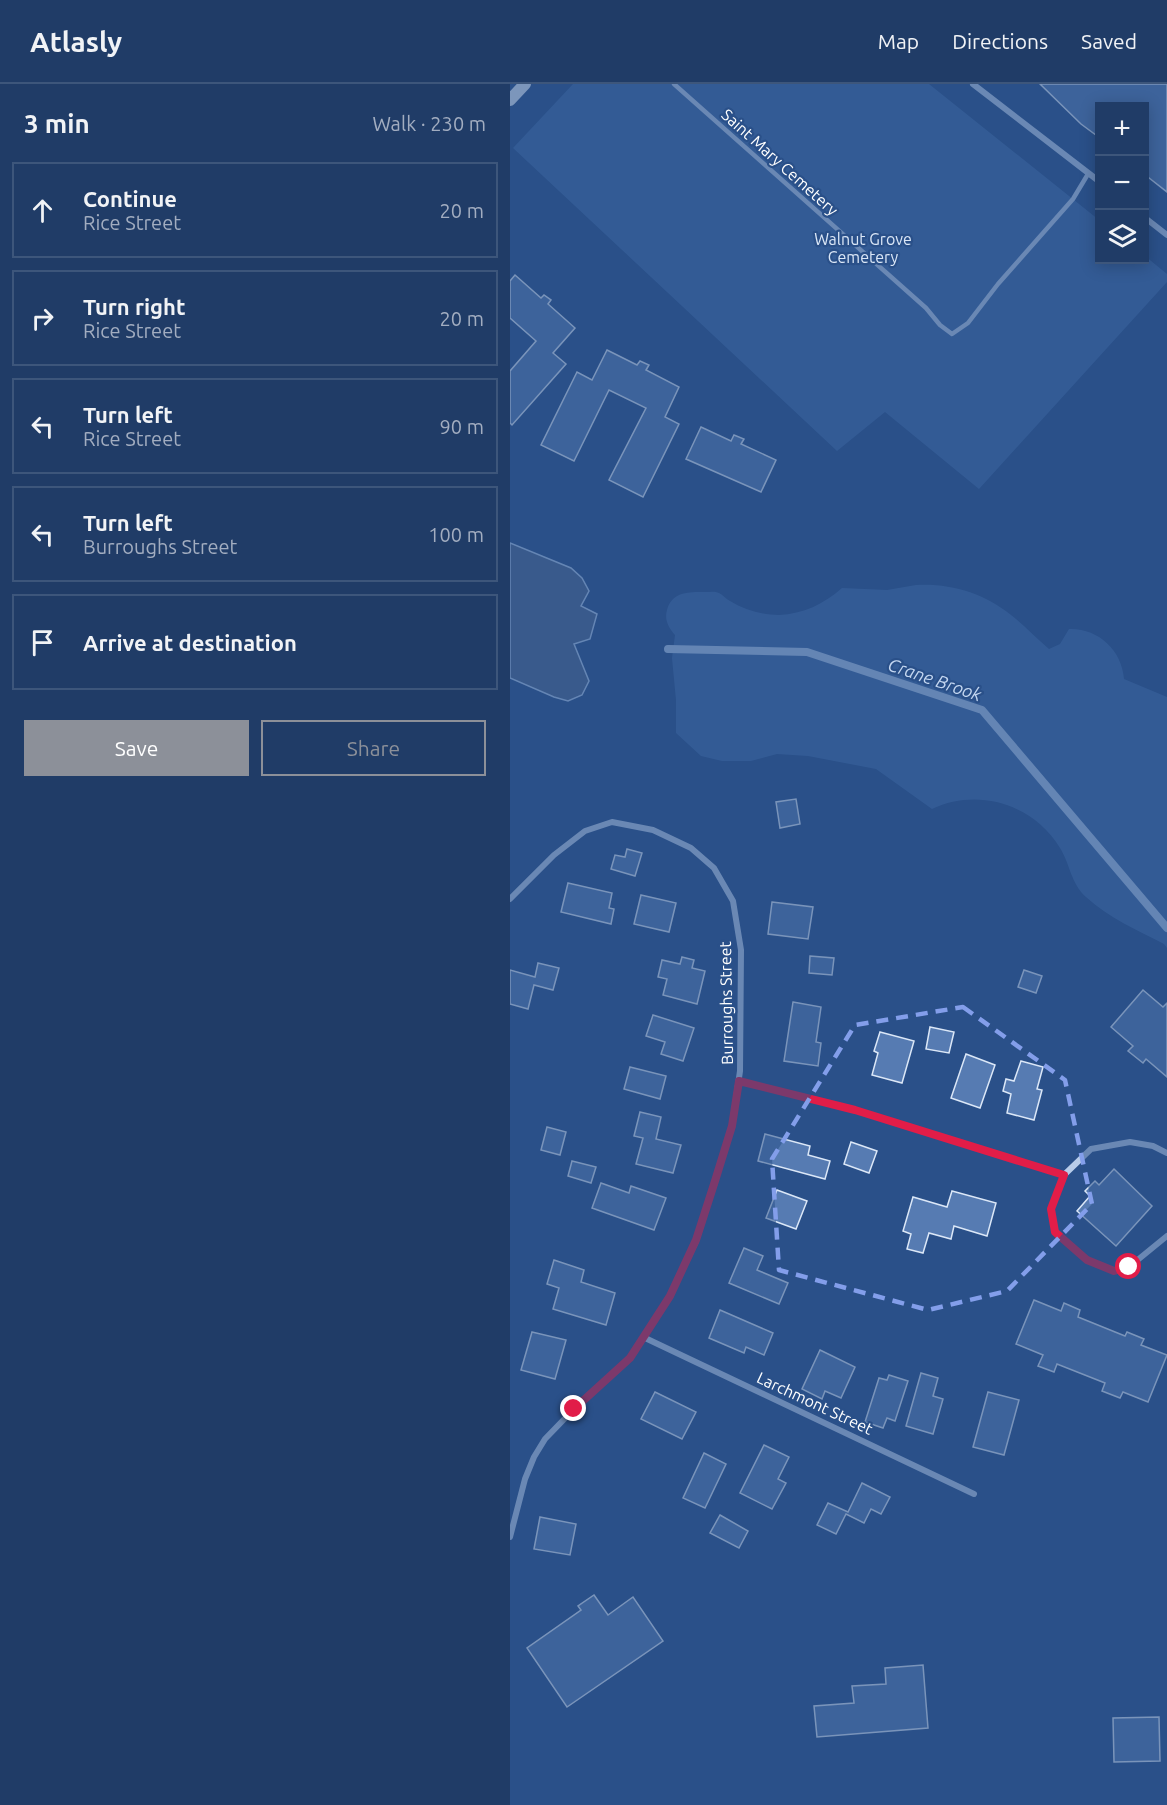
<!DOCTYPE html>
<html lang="en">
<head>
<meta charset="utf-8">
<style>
	:root { --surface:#203c67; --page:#28436d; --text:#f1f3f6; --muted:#a2adc0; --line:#3d567b; --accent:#8c9099 }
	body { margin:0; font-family:Ubuntu,sans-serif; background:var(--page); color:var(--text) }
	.controls { position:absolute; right:18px; top:18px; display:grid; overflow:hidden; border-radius:0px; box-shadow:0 3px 15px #0003 }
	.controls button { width:54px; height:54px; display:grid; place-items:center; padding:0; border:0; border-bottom:2px solid var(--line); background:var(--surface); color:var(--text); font:30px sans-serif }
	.stop { position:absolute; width:18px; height:18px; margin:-14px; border:4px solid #e11d48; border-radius:50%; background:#fff }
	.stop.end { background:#e11d48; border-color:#fff; box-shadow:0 2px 6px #0008 }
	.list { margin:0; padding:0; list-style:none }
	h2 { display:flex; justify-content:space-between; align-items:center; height:78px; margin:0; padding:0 24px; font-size:26px }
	h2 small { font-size:20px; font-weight:400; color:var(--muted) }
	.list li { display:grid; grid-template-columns:39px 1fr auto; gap:18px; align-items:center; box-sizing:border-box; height:96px; margin:0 12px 12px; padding:0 12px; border:2px solid var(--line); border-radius:0px }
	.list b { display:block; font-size:22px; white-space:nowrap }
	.list p { margin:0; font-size:20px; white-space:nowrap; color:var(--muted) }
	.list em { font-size:20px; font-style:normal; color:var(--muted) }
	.actions { display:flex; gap:12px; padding:18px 24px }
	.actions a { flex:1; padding:14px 0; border:2px solid var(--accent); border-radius:0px; text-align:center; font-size:21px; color:var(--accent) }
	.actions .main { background:var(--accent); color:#fff }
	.icon { flex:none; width:33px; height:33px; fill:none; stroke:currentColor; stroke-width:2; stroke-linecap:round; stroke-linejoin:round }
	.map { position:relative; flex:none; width:657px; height:1721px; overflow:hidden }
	header { display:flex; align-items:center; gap:36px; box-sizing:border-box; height:84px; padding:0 30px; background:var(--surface); border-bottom:2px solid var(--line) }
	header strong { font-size:28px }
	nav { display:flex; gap:33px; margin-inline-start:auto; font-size:21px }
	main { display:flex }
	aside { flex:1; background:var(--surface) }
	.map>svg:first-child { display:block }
</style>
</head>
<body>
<header>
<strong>Atlasly</strong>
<nav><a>Map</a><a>Directions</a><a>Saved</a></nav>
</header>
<main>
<aside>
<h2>3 min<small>Walk · 230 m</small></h2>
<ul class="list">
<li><svg class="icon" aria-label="ahead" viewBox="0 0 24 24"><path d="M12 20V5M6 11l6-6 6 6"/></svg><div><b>Continue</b><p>Rice Street</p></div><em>20 m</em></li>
<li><svg class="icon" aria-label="right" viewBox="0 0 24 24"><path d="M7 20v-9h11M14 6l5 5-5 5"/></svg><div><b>Turn right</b><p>Rice Street</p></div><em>20 m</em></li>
<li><svg class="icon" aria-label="left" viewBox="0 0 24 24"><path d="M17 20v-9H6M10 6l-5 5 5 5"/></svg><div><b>Turn left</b><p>Rice Street</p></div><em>90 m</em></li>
<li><svg class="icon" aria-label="left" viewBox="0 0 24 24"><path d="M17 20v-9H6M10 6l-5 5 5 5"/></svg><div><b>Turn left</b><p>Burroughs Street</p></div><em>100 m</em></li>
<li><svg class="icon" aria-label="arrive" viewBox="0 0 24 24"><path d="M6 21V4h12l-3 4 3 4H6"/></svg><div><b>Arrive at destination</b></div></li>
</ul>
<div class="actions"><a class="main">Save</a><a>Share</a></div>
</aside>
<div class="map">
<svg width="657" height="1721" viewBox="0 0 657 1721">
	<rect width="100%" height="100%" fill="#2a5089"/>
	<g fill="#3f69a5">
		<polygon points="63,0 419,0 589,136 590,176 634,176 635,172 657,190 657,198 469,405 375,328 327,367 3,64"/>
		<path d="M406,501c34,-2 68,8 95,30 13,10 25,23 38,34l11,-5 9,-15c29,-1 53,21 55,50l43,18v251l-3,-4c-27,-14 -55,-26 -78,-47 -15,-13 -16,-33 -26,-49 -26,-43 -81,-61 -128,-39l-56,-40 -68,-13 -31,-2 -26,7h-29l-21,-5 -25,-23v-33l-4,-42 3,-23c-6,-7 -11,-15 -8,-25 5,-19 23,-18 38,-18 5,0 10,-1 14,1 4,2 7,6 11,8 15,9 32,14 49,14 24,-1 45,-11 63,-27l45,2z"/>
	</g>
	<polygon fill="#4c6790" stroke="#acc6e9" stroke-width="1.5" points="0,459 61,484 72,494 79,507 71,522 87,530 80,555 64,560 79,597 72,611 58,617 44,613 0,594"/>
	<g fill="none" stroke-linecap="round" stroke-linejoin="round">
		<polyline stroke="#acc6e9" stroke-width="8" points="158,565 297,568 472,626 657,844"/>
	</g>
	<g fill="#567bb2" stroke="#dbe7f7" stroke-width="1.5">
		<polygon points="530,0 657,0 657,108 634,90 634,22 590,22 590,54 571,40"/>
		<polygon points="5,191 31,214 34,211 41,216 38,220 65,244 43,269 56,280 2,341 0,339 0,287 26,257 0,234 0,197"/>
		<polygon points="97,266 127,281 130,277 139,281 136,286 169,303 155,333 169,340 133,413 99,396 136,324 99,306 64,377 31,361 67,288 82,296"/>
		<polygon points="191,343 221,357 224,351 234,355 231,360 266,376 251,408 176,375"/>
		<polygon points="286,715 290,740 270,744 266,718"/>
		<polygon points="117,765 132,769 125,792 101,785 105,771 115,773"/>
		<polygon points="58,799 102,809 99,824 104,825 101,840 51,828"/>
		<polygon points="131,811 166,819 159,848 124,840"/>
		<polygon points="262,818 303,823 298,855 258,850"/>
		<polygon points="300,872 324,874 322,891 299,889"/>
		<polygon points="172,873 184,876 182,884 195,887 187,920 153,911 157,895 148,893 152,876 170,880"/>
		<polygon points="28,879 49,884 43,906 24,901 18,925 0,920 0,886 25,893"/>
		<polygon points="514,886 532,892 526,909 508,903"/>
		<polygon points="633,906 653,923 657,919 657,993 636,975 633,979 618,967 623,962 601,943"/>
		<polygon points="283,918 311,923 306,958 311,959 308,982 274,977"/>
		<polygon points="143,931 184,944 173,977 151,970 155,958 136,952"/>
		<polygon points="420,943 444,948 439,969 416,965"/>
		<polygon points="370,948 404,957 392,999 362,991 368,969 364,967"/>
		<polygon points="456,970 485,981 470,1024 441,1014"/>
		<polygon points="511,977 533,983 527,1005 532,1006 524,1036 497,1029 501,1010 493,1007 496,995 504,997"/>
		<polygon points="120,983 156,992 150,1015 114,1005"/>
		<polygon points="130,1028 151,1033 146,1055 171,1061 163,1089 126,1080 133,1054 124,1052"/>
		<polygon points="37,1043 56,1048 50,1071 31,1066"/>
		<polygon points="255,1050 300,1062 298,1071 320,1077 315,1095 248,1077"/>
		<polygon points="341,1058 367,1067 359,1089 334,1080"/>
		<polygon points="62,1077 86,1083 81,1099 58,1092"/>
		<polygon points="604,1085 642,1122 606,1162 567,1127 580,1112 575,1107 585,1097 589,1101"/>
		<polygon points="91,1099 119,1109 121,1102 156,1114 144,1146 82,1124"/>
		<polygon points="267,1106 297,1117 286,1145 256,1134"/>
		<polygon points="442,1107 486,1119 477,1152 444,1142 441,1155 419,1149 413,1169 397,1165 401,1150 393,1147 403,1113 437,1123"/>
		<polygon points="234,1164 253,1172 247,1186 278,1199 269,1220 219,1199"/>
		<polygon points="44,1176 74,1186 71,1198 105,1209 96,1241 43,1225 49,1204 37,1200"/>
		<polygon points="524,1216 551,1227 554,1219 570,1226 568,1233 615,1252 617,1248 634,1255 631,1261 657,1271 638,1318 613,1308 610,1314 592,1307 595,1299 547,1280 544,1288 528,1282 533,1271 506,1260"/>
		<polygon points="210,1226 263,1249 254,1271 236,1263 234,1269 199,1254"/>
		<polygon points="22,1248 56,1256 45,1295 11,1286"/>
		<polygon points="310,1266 345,1283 331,1314 315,1307 312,1315 292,1305"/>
		<polygon points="411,1289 428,1294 423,1312 433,1315 423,1350 396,1342"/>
		<polygon points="379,1291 398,1297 385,1337 377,1334 373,1344 355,1338 369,1294 377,1296"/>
		<polygon points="145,1308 186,1328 172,1355 131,1335"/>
		<polygon points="478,1308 509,1316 494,1371 463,1363"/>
		<polygon points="254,1361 279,1373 268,1395 276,1399 262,1425 230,1409"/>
		<polygon points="194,1369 216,1380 195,1424 173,1414"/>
		<polygon points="352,1399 380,1413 371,1430 361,1425 354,1439 336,1430 326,1450 307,1441 318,1419 338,1428"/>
		<polygon points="210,1431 238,1447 229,1464 200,1449"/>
		<polygon points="30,1433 66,1440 60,1471 24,1465"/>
		<polygon points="84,1511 98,1531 123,1513 153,1557 57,1623 17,1564 71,1526 68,1522"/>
		<polygon points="413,1581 418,1644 307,1653 304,1622 344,1619 342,1602 376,1600 375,1584"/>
		<polygon points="649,1633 650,1677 604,1678 603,1634"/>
	</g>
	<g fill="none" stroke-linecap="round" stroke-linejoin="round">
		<polyline stroke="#b8cce9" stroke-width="4.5" points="164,0 416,224 430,241 442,250 458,239 488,200 563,115 578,90"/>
		<g stroke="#b8cce9" stroke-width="6">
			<polyline points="463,0 590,98"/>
			<polyline points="634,133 657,151"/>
			<polyline points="0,815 44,771 75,747 102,738 143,746 181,764 204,784 223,817 231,866 230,987 222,1042 186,1157 160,1212 120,1274 64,1325 35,1355 24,1373 15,1395 0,1453"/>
			<polyline points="229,997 345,1026 554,1091"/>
			<polyline points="657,1069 643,1062 620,1058 581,1065 554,1091 541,1125 545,1148 577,1176 604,1187 619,1183 657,1152"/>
			<polyline points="133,1253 464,1410"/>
		</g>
		<polyline stroke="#e1eaf8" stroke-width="12" points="0,16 15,0"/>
	</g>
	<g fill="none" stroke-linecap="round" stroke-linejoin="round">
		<polyline stroke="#e11d48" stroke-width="8" points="64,1325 120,1274 160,1212 186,1156 205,1097 222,1042 229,997 345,1026 554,1091 541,1125 545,1148 577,1176 604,1187 619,1183"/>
	</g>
	<path d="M0 0H657V1721H0ZM453,923l102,73 27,124 -85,87 -79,19 -149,-40 -7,-111 83,-134z" fill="#2a5089" fill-opacity=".55" fill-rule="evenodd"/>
	<path fill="none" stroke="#839eea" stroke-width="4.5" stroke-dasharray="12 8" stroke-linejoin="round" d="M453,923l102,73 27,124 -85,87 -79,19 -149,-40 -7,-111 83,-134z"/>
	<g text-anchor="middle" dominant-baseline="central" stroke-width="4.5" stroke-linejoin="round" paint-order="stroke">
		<g font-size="16" fill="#fff" stroke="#2a5089">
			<text transform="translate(270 78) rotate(42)">Saint Mary Cemetery</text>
			<text transform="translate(216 919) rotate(-91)">Burroughs Street</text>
			<text transform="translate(305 1319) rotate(25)">Larchmont Street</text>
		</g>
		<g font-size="16" fill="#dbe7f7" stroke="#2a5089">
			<text x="353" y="155">Walnut Grove<tspan x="353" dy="18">Cemetery</tspan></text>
		</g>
		<g font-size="18" font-style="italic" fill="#c3d6f0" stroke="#2a5089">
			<text transform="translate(425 595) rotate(19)">Crane Brook</text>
		</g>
	</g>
</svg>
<div class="controls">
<button>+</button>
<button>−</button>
<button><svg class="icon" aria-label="layers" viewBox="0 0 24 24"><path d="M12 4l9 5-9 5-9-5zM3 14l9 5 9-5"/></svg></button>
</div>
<div class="stop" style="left:619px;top:1183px"></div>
<div class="stop end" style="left:64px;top:1325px"></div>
</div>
</main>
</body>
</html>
